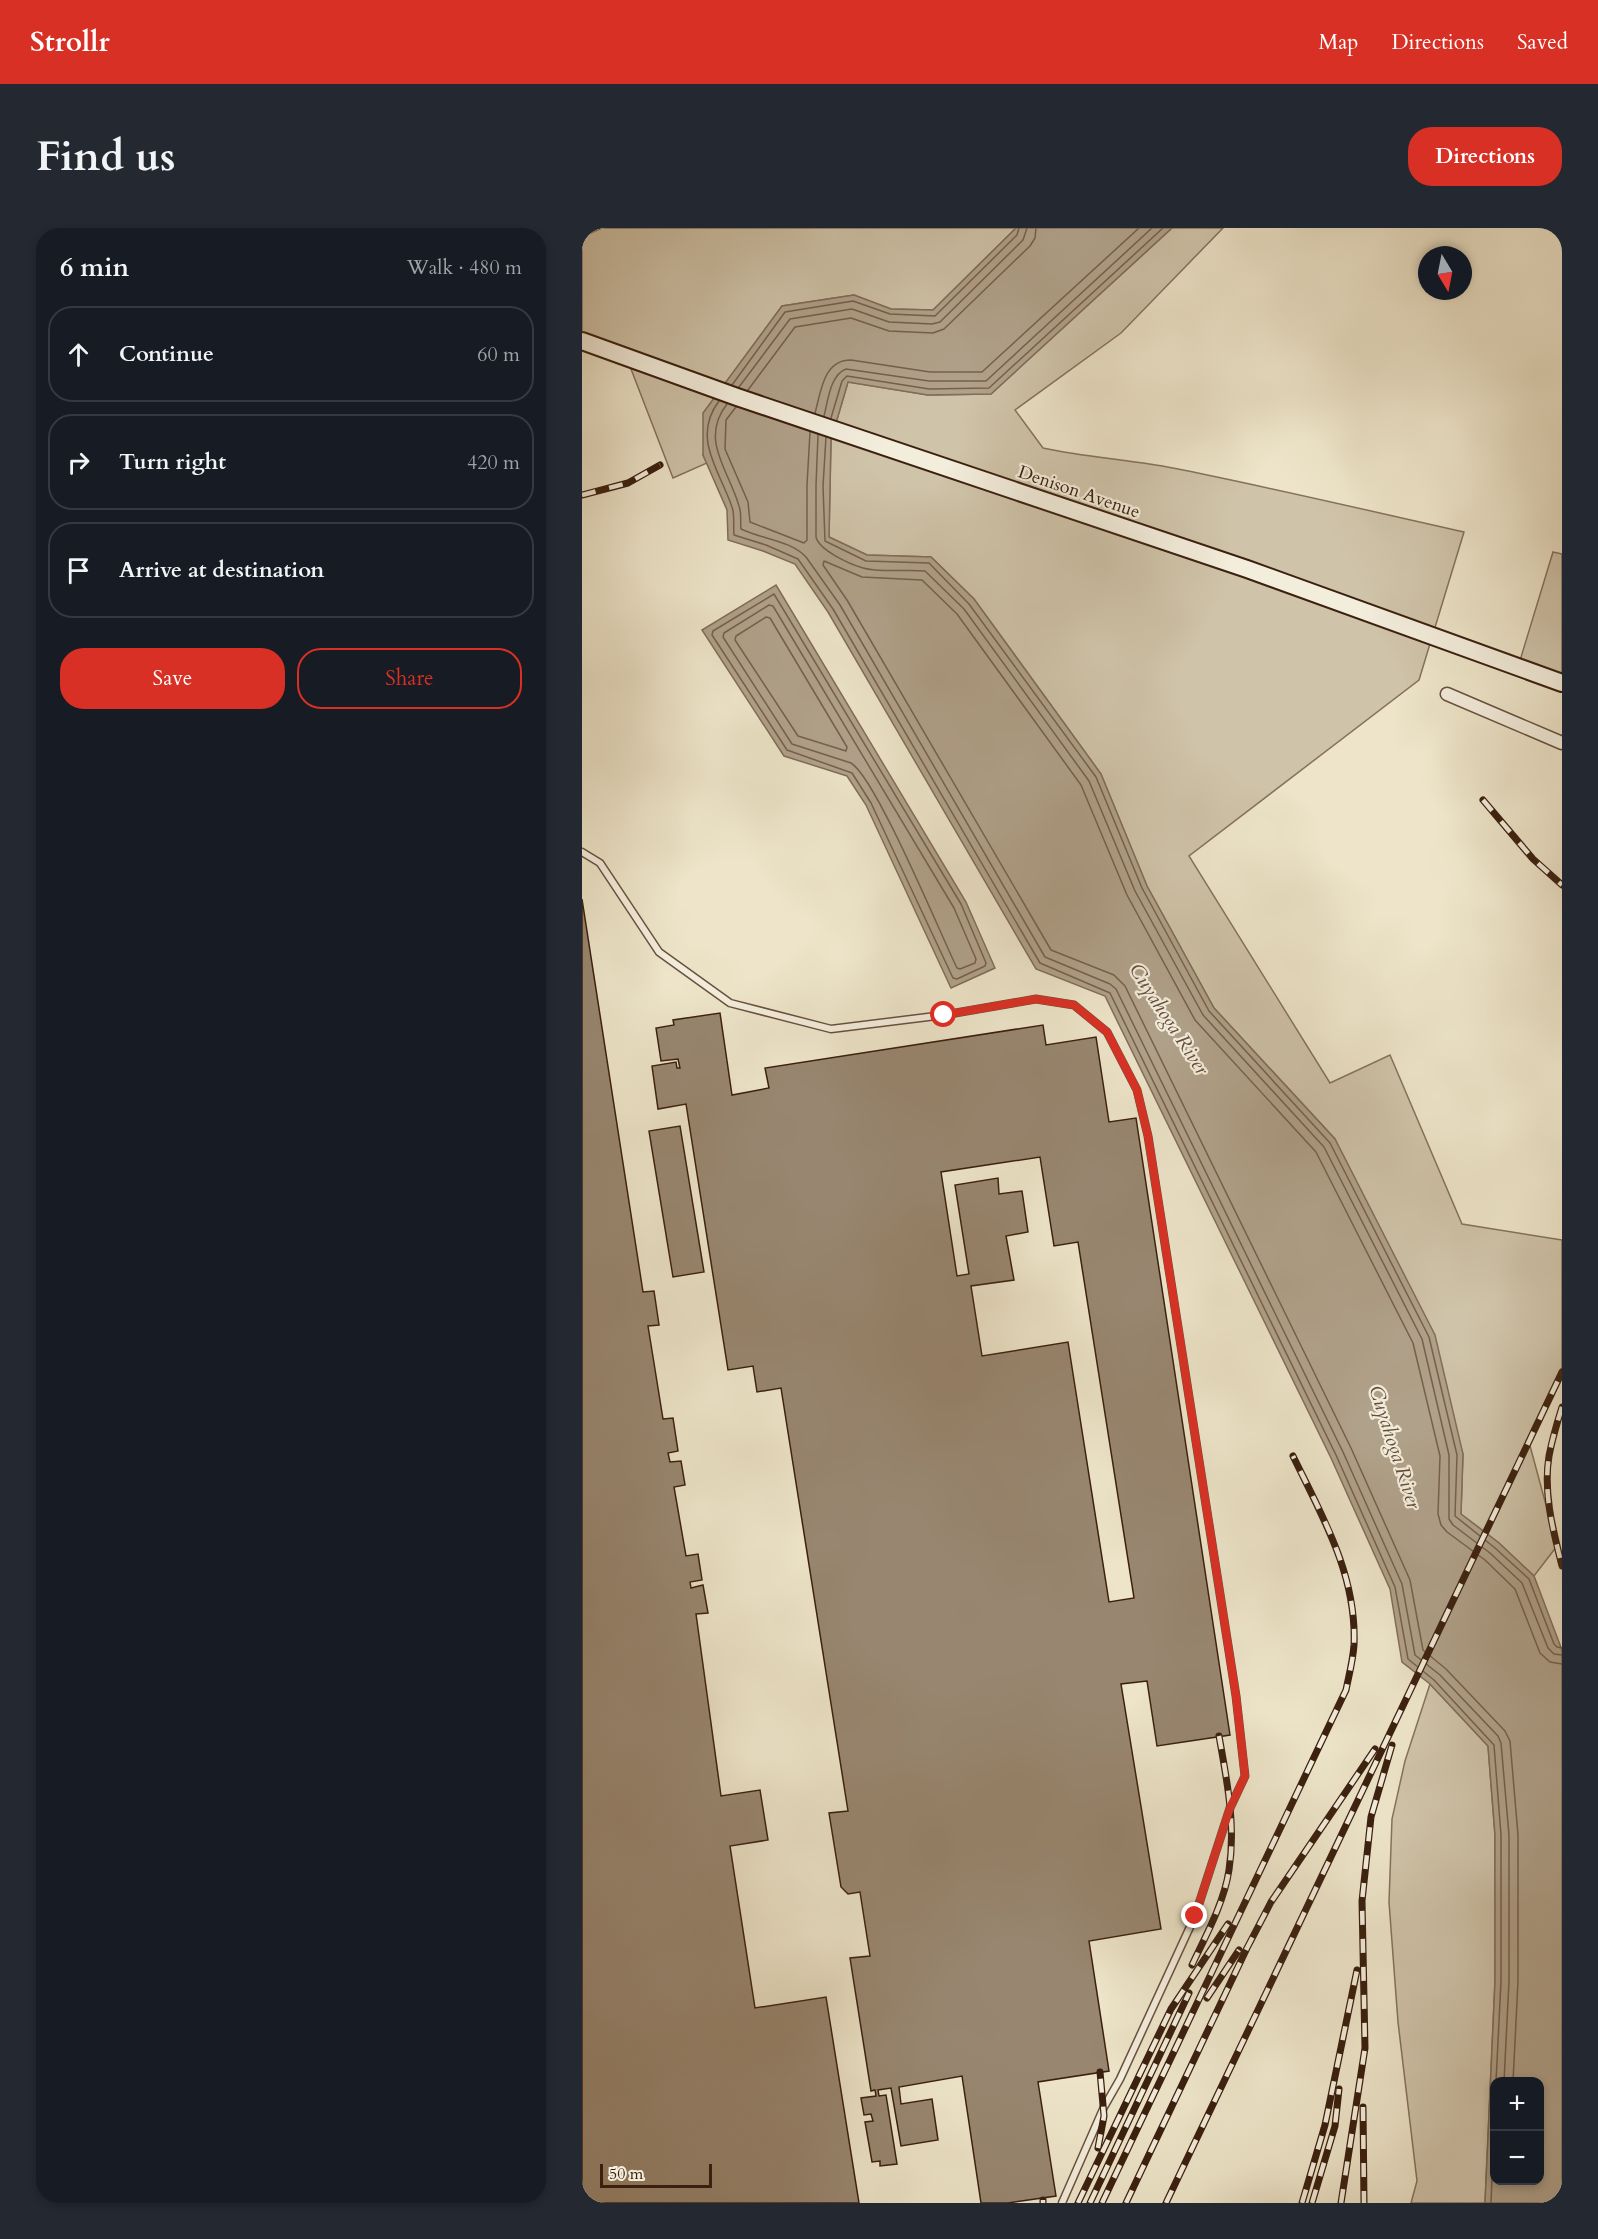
<!DOCTYPE html>
<html lang="en">
<head>
<meta charset="utf-8">
<style>
	:root { --surface:#171b24; --page:#242831; --text:#f1f3f6; --muted:#9ea1a6; --line:#363941; --accent:#d93025 }
	body { margin:0; font-family:Cardo,serif; background:var(--page); color:var(--text) }
	.controls { position:absolute; right:18px; bottom:18px; display:grid; overflow:hidden; border-radius:12px; box-shadow:0 3px 9px #0003 }
	.controls button { width:54px; height:54px; display:grid; place-items:center; padding:0; border:0; border-bottom:2px solid var(--line); background:var(--surface); color:var(--text); font:30px sans-serif }
	.compass { position:absolute; left:836px; top:18px; width:54px; height:54px; border-radius:50%; background:var(--surface); box-shadow:0 3px 9px #0003; rotate:170deg }
	.scale { position:absolute; left:18px; bottom:15px; width:112px; box-sizing:border-box; padding-left:6px; border:3px solid #3b200f; border-top:0; font-size:16px; line-height:21px; white-space:nowrap; color:#3b200f; -webkit-text-stroke:4px #f3eddc; paint-order:stroke }
	.stop { position:absolute; width:18px; height:18px; margin:-14px; border:4px solid #d93025; border-radius:50%; background:#fff }
	.stop.end { background:#d93025; border-color:#fff; box-shadow:0 2px 6px #0008 }
	.list { margin:0; padding:0; list-style:none }
	h2 { display:flex; justify-content:space-between; align-items:center; height:78px; margin:0; padding:0 24px; font-size:26px }
	h2 small { font-size:20px; font-weight:400; color:var(--muted) }
	.list li { display:grid; grid-template-columns:39px 1fr auto; gap:18px; align-items:center; box-sizing:border-box; height:96px; margin:0 12px 12px; padding:0 12px; border:2px solid var(--line); border-radius:24px }
	.list b { display:block; font-size:22px; white-space:nowrap }
	.list em { font-size:20px; font-style:normal; color:var(--muted) }
	.actions { display:flex; gap:12px; padding:18px 24px }
	.actions a { flex:1; padding:14px 0; border:2px solid var(--accent); border-radius:24px; text-align:center; font-size:21px; color:var(--accent) }
	.actions .main { background:var(--accent); color:#fff }
	.icon { flex:none; width:33px; height:33px; fill:none; stroke:currentColor; stroke-width:2; stroke-linecap:round; stroke-linejoin:round }
	.map { position:relative; flex:none; width:980px; height:1975px; overflow:hidden; border-radius:24px }
	header { display:flex; align-items:center; gap:36px; box-sizing:border-box; height:84px; padding:0 30px; background:var(--accent); color:#fff }
	header strong { font-size:28px }
	nav { display:flex; gap:33px; margin-inline-start:auto; font-size:21px }
	.intro { display:flex; align-items:center; justify-content:space-between; box-sizing:border-box; height:144px; padding:0 36px }
	h1 { margin:0; font-size:42px }
	.button { padding:15px 27px; border-radius:24px; background:var(--accent); color:#fff; font-size:21px; font-weight:700 }
	main { display:flex; gap:36px; padding:0 36px }
	aside { flex:1; background:var(--surface); border-radius:24px; box-shadow:0 3px 9px #0003 }
	.map>svg:first-child { display:block }
</style>
</head>
<body>
<header>
<strong>Strollr</strong>
<nav><a>Map</a><a>Directions</a><a>Saved</a></nav>
</header>
<div class="intro"><h1>Find us</h1><a class="button">Directions</a></div>
<main>
<aside>
<h2>6 min<small>Walk · 480 m</small></h2>
<ul class="list">
<li><svg class="icon" aria-label="ahead" viewBox="0 0 24 24"><path d="M12 20V5M6 11l6-6 6 6"/></svg><div><b>Continue</b></div><em>60 m</em></li>
<li><svg class="icon" aria-label="right" viewBox="0 0 24 24"><path d="M7 20v-9h11M14 6l5 5-5 5"/></svg><div><b>Turn right</b></div><em>420 m</em></li>
<li><svg class="icon" aria-label="arrive" viewBox="0 0 24 24"><path d="M6 21V4h12l-3 4 3 4H6"/></svg><div><b>Arrive at destination</b></div></li>
</ul>
<div class="actions"><a class="main">Save</a><a>Share</a></div>
</aside>
<div class="map">
<svg width="980" height="1975" viewBox="0 0 980 1975">
	<rect width="100%" height="100%" fill="#ede4c9"/>
	<filter id="stains"><feTurbulence type="fractalNoise" baseFrequency=".00333" numOctaves="4"/><feColorMatrix values="0 0 0 0 .2 0 0 0 0 .09 0 0 0 0 .02 0 0 0 .5 -.17"/></filter>
	<radialGradient id="worn" r=".72"><stop offset=".6" stop-color="#630" stop-opacity="0"/><stop offset="1" stop-color="#630" stop-opacity=".3"/></radialGradient>
	<g fill="#cfc3a9" stroke="#85725c" stroke-width="1.5">
		<polygon points="20,0 434,0 351,82 309,81 272,67 200,78 167,124 121,227 125,235 91,250 44,128 0,113 0,9"/>
		<path d="M590,0h51l-102,105 -106,77 28,38c46,10 94,12 140,22 94,19 187,41 281,62l-45,148 -230,176 141,227 60,-28 72,169 100,16v132l-33,70 28,104 -23,30 -35,-33 -38,-29 2,-60 -128,-315 -121,-131 -67,-122 -46,-112 -127,-175 -43,-42 -64,-2 -38,-18 2,-97 17,-58 80,13 63,-1z"/>
		<polygon points="971,324 980,326 980,455 936,439"/>
		<polygon points="848,1456 906,1518 913,1607 913,1753 903,1975 829,1975 835,1953 816,1794 807,1674 810,1591 823,1533"/>
	</g>
	<g fill="#b0a18a" stroke="#816d59" stroke-width="1.5" fill-rule="evenodd">
		<path d="M434,0h156l-181,166 -63,1 -80,-13 -17,58 -2,97 38,18 64,2 43,42 127,175 46,112 67,122 121,131 100,196 28,119 -2,60 38,29 35,33 28,74v553h-77l10,-222v-146l-7,-89 -58,-62 -28,-22 -12,-73 -59,-131 -226,-462 -69,-27 -208,-357 -33,-48 -32,-13 -35,-11 -1,-30 -24,-55v-42l79,-107 72,-11 37,14 42,1zM912,1854h45v98h-45z"/>
		<polygon points="194,357 384,674 413,740 369,760 284,577 265,548 202,528 120,402"/>
	</g>
	<g fill="none" stroke-linecap="round" stroke-linejoin="round">
		<g stroke="#76604c" stroke-width="1.5">
			<polyline points="150,157 203,84 271,73 308,86 353,88 435,7 437,0"/>
			<polyline points="157,159 208,91 270,81 307,94 350,96 358,94 441,12 445,0"/>
			<polyline points="166,162 213,99 269,90 307,103 351,105 362,101 448,18 453,10 454,0"/>
			<path d="M137,173c-28,37 1,70 13,106 3,8 1,19 2,28l32,10 32,14 35,50 207,354 70,30 226,462 59,132 13,72 26,21 60,65 7,90v146l-5,101"/>
			<path d="M145,176c-28,36 2,66 12,102 3,7 1,16 2,23 20,10 49,11 65,28l34,48 205,352 65,27 6,5 227,463 59,132 13,71 25,20 58,61 3,7 8,92v146l-5,101"/>
			<polyline points="154,179 144,192 143,221 166,274 168,294 222,315 225,312 225,257 228,204"/>
			<path d="M233,185c6,-21 8,-53 36,-53l79,12h52l157,-144"/>
			<path d="M242,188c4,-15 6,-41 22,-47l83,12h57l166,-153"/>
			<polyline points="249,190 260,153 265,148 347,161 407,160 581,0"/>
			<path d="M236,207l-2,50v52c3,13 33,27 47,31 17,5 43,1 62,3l39,38 125,172 46,110 68,124 121,132 98,192 27,116v64l4,6 37,28 32,30 26,65 6,6 8,1"/>
			<polyline points="244,209 241,258 243,313 284,333 347,335 387,376 514,549 560,660 627,783 748,915 847,1109 875,1227 873,1288 913,1320 947,1351 972,1416 975,1419 980,1420"/>
			<polygon points="192,366 379,676 404,735 403,738 375,751 371,750 289,575 270,545 205,522 130,407 131,403"/>
			<path d="M187,377l4,1 181,302 22,51 -1,4 -15,6 -3,-1c-17,-35 -81,-190 -106,-205l-59,-19 -69,-107 1,-4z"/>
			<polygon points="184,389 188,390 265,519 264,523 216,508 153,412 154,408"/>
			<polyline points="931,1854 936,1753 936,1607 928,1513 923,1503 864,1441 841,1422 828,1352 769,1220 543,758 532,747 469,722 265,372 241,337 242,333 280,349 340,352 375,386 499,557 545,667 613,792 734,924 831,1115 858,1228 856,1286 859,1297 865,1304 903,1332 933,1361 958,1425 968,1434 980,1436"/>
			<polyline points="909,1975 912,1897"/>
		</g>
	</g>
	<g fill="#988670" stroke="#3b200f" stroke-width="1.5" fill-rule="evenodd">
		<polygon points="0,671 61,1064 72,1063 77,1097 66,1098 81,1191 91,1190 96,1223 86,1225 88,1234 99,1233 103,1257 92,1259 104,1328 116,1326 120,1352 108,1354 109,1360 121,1357 126,1385 114,1386 139,1568 178,1562 186,1612 148,1618 173,1780 244,1769 277,1975 2,1975 0,1964"/>
		<path d="M138,785l12,82 37,-7 -4,-20 278,-43 3,20 50,-8 13,85 27,-4 94,617 -73,11 -10,-65 -26,3 40,245 -72,12 20,130 -71,11 18,114 -48,7h-27l-19,-127 -63,11 2,17 31,-5 6,41 -37,6 -10,-58 -13,2 1,6 7,-1 11,69 -17,2v-5l-8,1 -7,-40 8,-1 -2,-7 -7,1 -3,-17 15,-2 -1,-6 -4,1 -21,-133 20,-2 -10,-64 -12,2 -7,-7 -12,-74 19,-2 -67,-423 -24,4 -4,-26 -25,4 -42,-266 -28,5 -6,-43 24,-4 1,6h3l-2,-9 -17,2 -5,-33 18,-3 -1,-5zM458,929l14,89 24,-4 56,356 -25,4 -41,-260 -86,14 -11,-70 43,-6 -8,-44 22,-4 -6,-41 -23,3 -1,-16 -43,7 14,89 -12,2 -16,-104z"/>
		<polygon points="98,898 122,1044 91,1049 67,903"/>
	</g>
	<g fill="none" stroke-linecap="round" stroke-linejoin="round">
		<defs>
			<polyline id="service" points="0,624 18,635 77,724 148,775 249,801 362,787 454,771 492,777 525,804 555,862 566,908 654,1468 663,1548 648,1580 613,1688 538,1851 522,1879 480,1975"/>
			<polyline id="minor" points="865,466 980,515"/>
			<polyline id="secondary" points="0,113 155,169 665,341 980,455"/>
		</defs>
		<use href="#service" stroke="#68513e" stroke-width="9"/>
		<use href="#minor" stroke="#68513e" stroke-width="15"/>
		<use href="#secondary" stroke="#3b200f" stroke-width="20"/>
		<use href="#service" stroke="#f3eddc" stroke-width="6"/>
		<use href="#minor" stroke="#f3eddc" stroke-width="12"/>
		<use href="#secondary" stroke="#f3eddc" stroke-width="16"/>
		<defs>
			<g id="rail">
				<polyline points="0,267 46,255 78,237"/>
				<polyline points="901,572 951,631 980,657"/>
				<path d="M980,1179c-5,16 -10,33 -13,49 -6,37 4,74 13,110"/>
				<path d="M610,1737c14,-30 32,-62 37,-95 7,-45 -2,-89 -10,-134"/>
				<polyline points="625,1770 657,1722"/>
				<polyline points="781,1879 782,1975"/>
				<polyline points="516,1920 522,1888 518,1844"/>
				<polyline points="461,1975 461,1972"/>
				<polyline points="496,1975 589,1781 646,1696"/>
				<polyline points="508,1975 607,1765"/>
				<path d="M520,1975l244,-513c3,-15 7,-30 8,-45 3,-70 -32,-129 -61,-189"/>
				<polyline points="544,1975 665,1720 689,1674 793,1521"/>
				<polyline points="584,1975 980,1144"/>
				<polyline points="720,1975 743,1897 775,1742"/>
				<polyline points="730,1975 753,1898 757,1861"/>
				<polyline points="759,1975 783,1820 780,1673 789,1589 810,1517"/>
			</g>
		</defs>
		<use href="#rail" stroke="#3b200f" stroke-width="7"/>
		<use href="#rail" stroke="#f3eddc" stroke-width="4.5" stroke-dasharray="14" stroke-linecap="butt"/>
	</g>
	<g fill="none" stroke-linecap="round" stroke-linejoin="round">
		<polyline stroke="#d93025" stroke-width="8" points="362,787 454,771 492,777 525,804 555,862 566,908 654,1468 663,1548 648,1580 613,1688"/>
	</g>
	<g text-anchor="middle" dominant-baseline="central" stroke-width="4.5" stroke-linejoin="round" paint-order="stroke">
		<g font-size="18" fill="#3b200f" stroke="#f3eddc">
			<text transform="translate(497 264) rotate(19)">Denison Avenue</text>
		</g>
		<g font-size="20" font-style="italic" fill="#644d3a" stroke="#f3eddc">
			<text transform="translate(587 791) rotate(57)">Cuyahoga River</text>
			<text transform="translate(813 1219) rotate(72)">Cuyahoga River</text>
		</g>
	</g>
	<rect width="100%" height="100%" filter="url(#stains)"/>
	<rect width="100%" height="100%" fill="url(#worn)"/>
</svg>
<div class="controls">
<button>+</button>
<button>−</button>
</div>
<svg class="compass" viewBox="-18 -18 36 36"><path d="M0-13l5 13h-10z" fill="#e53935"/><path d="M0 13l5-13h-10z" fill="#9ea1a6"/></svg>
<div class="scale">50 m</div>
<div class="stop" style="left:362px;top:787px"></div>
<div class="stop end" style="left:613px;top:1688px"></div>
</div>
</main>
</body>
</html>
